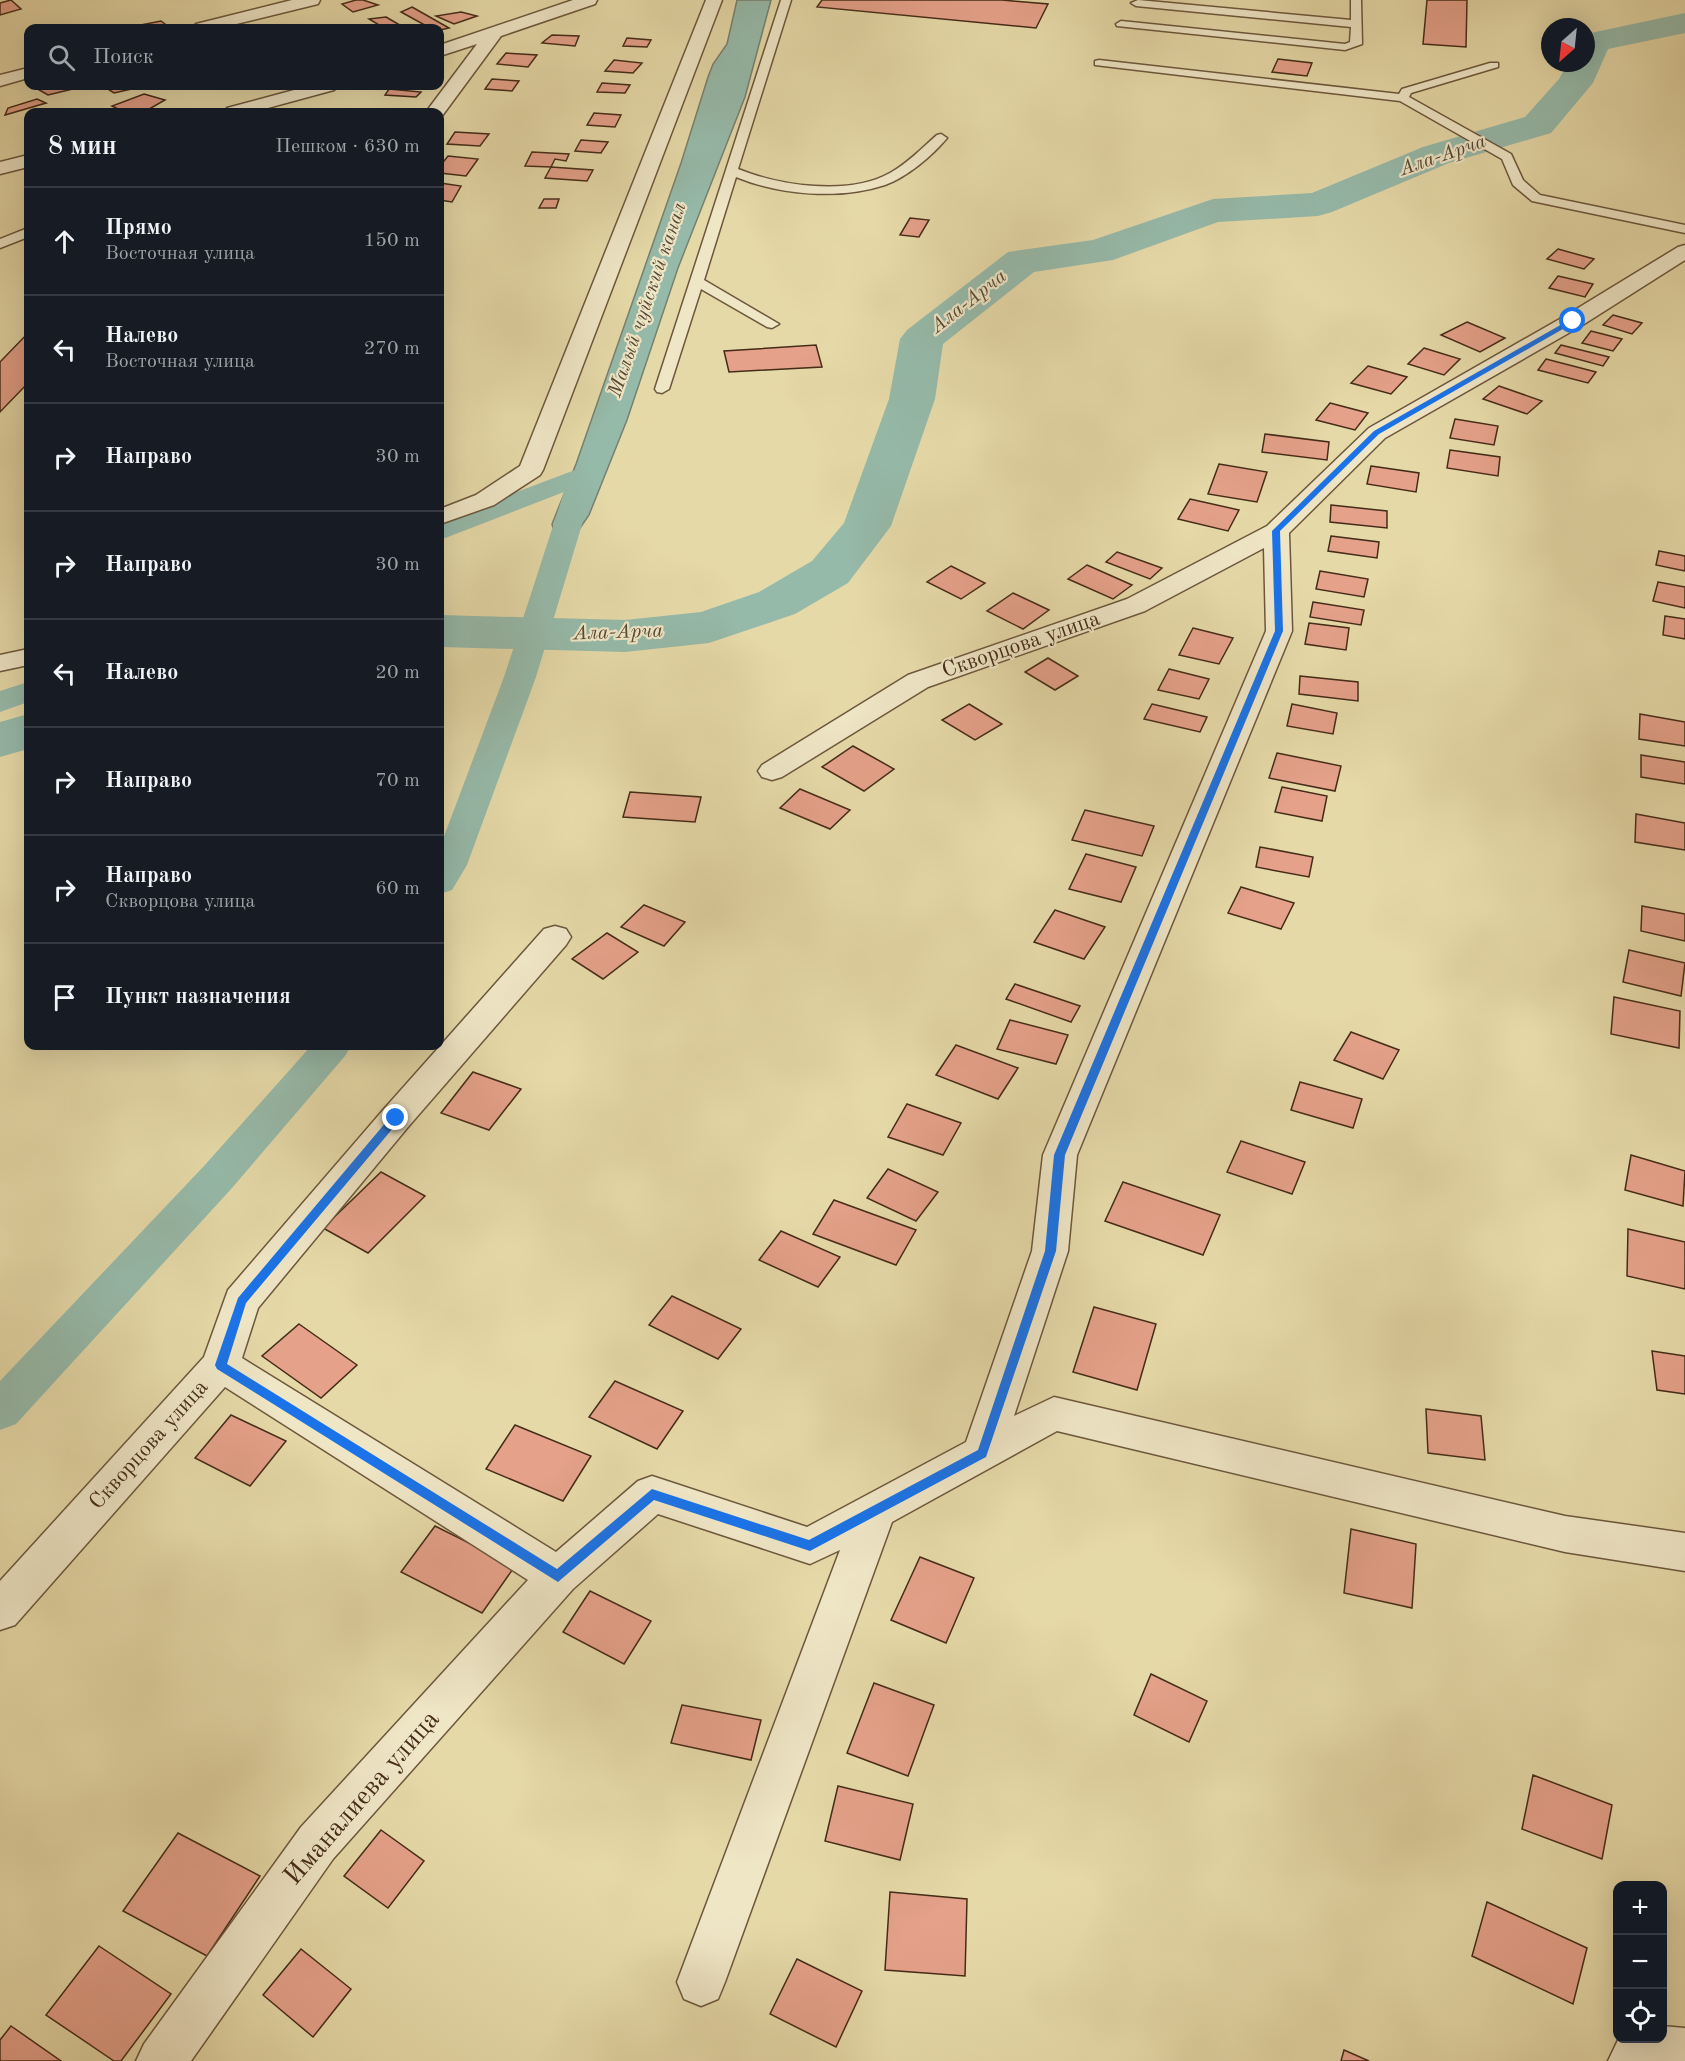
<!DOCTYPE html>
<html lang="ru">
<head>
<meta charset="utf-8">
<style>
	:root { --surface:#171b24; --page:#242831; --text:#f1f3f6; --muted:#9ea1a6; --line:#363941 }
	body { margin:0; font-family:"Old Standard TT",serif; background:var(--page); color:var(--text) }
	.controls { position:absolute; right:18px; bottom:18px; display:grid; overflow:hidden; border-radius:12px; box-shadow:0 6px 24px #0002 }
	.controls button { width:54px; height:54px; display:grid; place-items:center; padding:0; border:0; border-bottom:2px solid var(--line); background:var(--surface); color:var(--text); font:30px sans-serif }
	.compass { position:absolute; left:1541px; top:18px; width:54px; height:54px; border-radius:50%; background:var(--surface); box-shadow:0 6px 24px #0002; rotate:207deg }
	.stop { position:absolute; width:18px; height:18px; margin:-14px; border:4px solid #1a73e8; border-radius:50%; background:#fff }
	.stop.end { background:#1a73e8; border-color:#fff; box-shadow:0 2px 6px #0008 }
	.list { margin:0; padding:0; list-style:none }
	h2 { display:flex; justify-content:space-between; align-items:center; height:78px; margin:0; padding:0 24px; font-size:26px }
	h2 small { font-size:20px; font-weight:400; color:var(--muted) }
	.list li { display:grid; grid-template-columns:39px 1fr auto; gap:18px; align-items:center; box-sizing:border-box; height:108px; padding:0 24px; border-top:2px solid var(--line) }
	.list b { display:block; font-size:22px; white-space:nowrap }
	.list p { margin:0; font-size:20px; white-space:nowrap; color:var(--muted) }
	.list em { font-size:20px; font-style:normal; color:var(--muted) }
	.icon { flex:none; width:33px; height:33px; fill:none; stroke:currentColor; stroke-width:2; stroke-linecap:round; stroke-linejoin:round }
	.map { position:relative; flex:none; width:1685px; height:2061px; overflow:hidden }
	.search { position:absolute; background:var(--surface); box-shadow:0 6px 24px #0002; left:24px; top:24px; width:420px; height:66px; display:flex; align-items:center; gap:15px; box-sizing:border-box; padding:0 21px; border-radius:12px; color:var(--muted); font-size:22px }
	.panel { position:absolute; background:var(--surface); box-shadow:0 6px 24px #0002; left:24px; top:108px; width:420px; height:942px; border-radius:12px }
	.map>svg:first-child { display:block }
</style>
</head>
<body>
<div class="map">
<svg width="1685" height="2061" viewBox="0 0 1685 2061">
	<rect width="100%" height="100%" fill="#e6d9a8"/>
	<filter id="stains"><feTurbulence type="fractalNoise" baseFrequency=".00333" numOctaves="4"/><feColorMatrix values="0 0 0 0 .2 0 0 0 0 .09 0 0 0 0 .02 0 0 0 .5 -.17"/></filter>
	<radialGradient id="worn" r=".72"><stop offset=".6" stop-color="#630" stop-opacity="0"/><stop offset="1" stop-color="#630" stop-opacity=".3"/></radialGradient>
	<polygon fill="#96baaa" stroke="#768170" stroke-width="1.5" points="737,0 771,0 745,97 678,268 627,420 589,515 574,537 555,537 552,524 576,464 681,163 708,77 713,64 727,44"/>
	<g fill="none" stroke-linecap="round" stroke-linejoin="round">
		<g fill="#96baaa" fill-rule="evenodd">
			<polygon points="583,467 593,469 597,475 589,482 593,488 536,677 467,865 452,890 440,894 440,847 504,677 564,492 440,540 440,521"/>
			<polygon points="28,682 28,702 0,712 0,691"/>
			<polygon points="311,1046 351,1046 345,1056 232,1188 16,1424 0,1430 0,1381 204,1166"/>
		</g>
		<g fill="#96baaa" fill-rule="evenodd">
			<polygon points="1685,13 1685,33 1608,49 1593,83 1551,133 1449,163 1332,212 1318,216 1218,222 1113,260 1034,272 943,344 935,399 891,526 848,583 795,614 709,643 625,652 440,647 440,615 625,620 701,612 759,592 812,561 844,523 889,399 900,339 907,330 1008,252 1093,240 1213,199 1312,193 1423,147 1525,117 1559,79 1568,63 1586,63 1586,34"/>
			<polygon points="28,714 28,749 0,757 0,722"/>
		</g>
	</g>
	<g fill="#e5a18a" stroke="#452c18" stroke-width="1.5">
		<polygon points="11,0 21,9 0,15 0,3"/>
		<polygon points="356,0 363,0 378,5 353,12 342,4"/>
		<polygon points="822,0 1002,0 1048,4 1036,28 817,7"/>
		<polygon points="1427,0 1467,0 1466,47 1423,44"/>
		<polygon points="412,7 449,28 440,30 440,28 430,28 401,12"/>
		<polygon points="461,12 477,16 454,24 436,16"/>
		<polygon points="386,17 405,28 384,28 369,19"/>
		<polygon points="161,21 169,27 145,28 141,25"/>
		<polygon points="552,35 579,36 575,46 542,43"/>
		<polygon points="627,38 651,40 647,47 623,46"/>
		<polygon points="506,53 537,55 528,67 497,64"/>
		<polygon points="1278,59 1312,63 1307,76 1272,72"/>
		<polygon points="614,60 642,63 633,73 605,71"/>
		<polygon points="492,79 519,81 512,91 485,89"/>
		<polygon points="602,83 630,85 625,93 597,92"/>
		<polygon points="39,86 68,86 77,88 48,95 34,87"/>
		<polygon points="103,86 137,86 140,87 114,93"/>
		<polygon points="389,89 421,92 416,97 385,95"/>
		<polygon points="144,94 165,100 144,112 124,112 112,106"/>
		<polygon points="37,99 46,103 5,115 8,108"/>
		<polygon points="594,113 621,115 615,127 587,125"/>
		<polygon points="455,132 489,134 480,146 447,144"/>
		<polygon points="581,140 608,142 601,153 575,151"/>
		<polygon points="532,152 569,154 566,161 555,159 551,167 525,166"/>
		<polygon points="448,156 478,159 466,176 440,173 440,166"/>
		<polygon points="551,167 593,170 587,181 545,178"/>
		<polygon points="440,183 461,186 452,202 440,200"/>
		<polygon points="544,199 559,199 556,208 539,208"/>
		<polygon points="910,218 929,220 919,237 900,235"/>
		<polygon points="1558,249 1594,259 1584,269 1547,259"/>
		<polygon points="1558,276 1593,284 1585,297 1549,288"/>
		<polygon points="1613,315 1642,323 1632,334 1603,325"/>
		<polygon points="1467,322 1505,338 1480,352 1441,335"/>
		<polygon points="1591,331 1622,339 1613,351 1582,343"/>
		<polygon points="28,333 28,383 0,412 0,362"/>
		<polygon points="816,345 822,367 729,372 724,351"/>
		<polygon points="1561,345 1609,357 1603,366 1555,353"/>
		<polygon points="1424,348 1460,359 1444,375 1408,364"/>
		<polygon points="1546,359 1596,372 1588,383 1538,370"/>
		<polygon points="1368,366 1407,377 1391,394 1351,383"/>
		<polygon points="1499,386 1542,401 1527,414 1483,399"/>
		<polygon points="1330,403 1368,413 1355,430 1316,420"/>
		<polygon points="1455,419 1498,426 1494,445 1450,438"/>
		<polygon points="1265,434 1329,442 1327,460 1262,452"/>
		<polygon points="1450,450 1500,457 1498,476 1447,468"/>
		<polygon points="1219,464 1267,472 1257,502 1208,494"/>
		<polygon points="1371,466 1419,473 1416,492 1367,484"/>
		<polygon points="1190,499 1239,510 1228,531 1178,519"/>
		<polygon points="1331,505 1387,511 1387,528 1330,522"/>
		<polygon points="1331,536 1379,542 1377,558 1328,551"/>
		<polygon points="1659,551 1685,556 1685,571 1656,565"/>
		<polygon points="1117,552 1162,568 1150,579 1106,562"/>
		<polygon points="1087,565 1132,585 1113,599 1068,579"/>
		<polygon points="951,566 985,583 961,599 927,582"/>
		<polygon points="1320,571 1368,579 1364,597 1316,589"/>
		<polygon points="1658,582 1685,587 1685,608 1653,601"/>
		<polygon points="1013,593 1049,610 1023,629 987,611"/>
		<polygon points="1313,602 1364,610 1361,625 1310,617"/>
		<polygon points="1665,616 1685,619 1685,639 1663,635"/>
		<polygon points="1309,623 1349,628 1346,650 1305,644"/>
		<polygon points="1193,628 1233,638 1219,664 1179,655"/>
		<polygon points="1048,658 1078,676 1055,690 1025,672"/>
		<polygon points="1169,669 1209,679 1199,699 1158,690"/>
		<polygon points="1300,676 1358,682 1358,701 1299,694"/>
		<polygon points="969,704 1002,724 975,740 942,720"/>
		<polygon points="1152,704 1207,717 1200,732 1144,719"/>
		<polygon points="1292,704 1337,713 1333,734 1287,726"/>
		<polygon points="1640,714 1685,722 1685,746 1639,739"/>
		<polygon points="853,746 894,769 864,791 822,767"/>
		<polygon points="1277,753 1341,766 1335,791 1269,778"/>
		<polygon points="1641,755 1685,762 1685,784 1641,777"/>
		<polygon points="1282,787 1327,796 1322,821 1275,812"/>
		<polygon points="800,789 850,810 830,829 780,808"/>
		<polygon points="630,792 701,797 695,822 623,817"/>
		<polygon points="1085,810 1154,826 1142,856 1072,840"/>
		<polygon points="1636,814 1685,823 1685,850 1635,842"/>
		<polygon points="1260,847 1313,857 1309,877 1256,867"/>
		<polygon points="1086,854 1136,867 1121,902 1069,889"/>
		<polygon points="1241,887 1294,903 1281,929 1228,913"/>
		<polygon points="644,905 685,922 664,946 621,927"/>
		<polygon points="1642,906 1685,914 1685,941 1641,931"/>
		<polygon points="1055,910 1105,927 1084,959 1034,942"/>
		<polygon points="607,933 638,952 603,979 572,959"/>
		<polygon points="1629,950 1685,963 1681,996 1623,982"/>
		<polygon points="1015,984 1080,1006 1071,1022 1006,999"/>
		<polygon points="1614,997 1680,1011 1679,1048 1611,1034"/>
		<polygon points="1010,1020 1068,1035 1056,1064 997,1049"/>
		<polygon points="1351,1032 1399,1050 1383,1079 1334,1060"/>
		<polygon points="956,1045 1018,1068 998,1099 936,1075"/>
		<polygon points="473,1072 521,1089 489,1130 441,1113"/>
		<polygon points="1300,1082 1362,1099 1353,1128 1291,1110"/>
		<polygon points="907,1104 961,1123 943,1155 888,1137"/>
		<polygon points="1241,1141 1305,1162 1292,1194 1227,1172"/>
		<polygon points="1631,1155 1685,1171 1683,1206 1625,1190"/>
		<polygon points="888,1169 938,1192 916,1221 867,1198"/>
		<polygon points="381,1172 425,1196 368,1253 323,1228"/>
		<polygon points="1123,1182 1220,1215 1203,1255 1105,1221"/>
		<polygon points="834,1200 916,1230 896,1265 813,1234"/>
		<polygon points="1628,1229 1685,1242 1685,1289 1627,1276"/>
		<polygon points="781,1231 840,1257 818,1287 759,1260"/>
		<polygon points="672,1296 741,1329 718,1359 649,1325"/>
		<polygon points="1094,1307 1156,1324 1137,1390 1073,1372"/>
		<polygon points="299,1324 357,1365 321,1398 262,1356"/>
		<polygon points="1652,1351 1685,1356 1685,1394 1657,1390"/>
		<polygon points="615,1381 683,1411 657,1449 589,1417"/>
		<polygon points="1426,1409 1481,1416 1485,1460 1428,1453"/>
		<polygon points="231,1415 286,1441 250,1486 195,1458"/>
		<polygon points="515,1425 591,1456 563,1501 486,1469"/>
		<polygon points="435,1526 515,1566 482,1613 401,1572"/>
		<polygon points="1351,1529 1416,1544 1412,1608 1344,1593"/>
		<polygon points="920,1557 974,1578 946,1643 891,1620"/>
		<polygon points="590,1591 651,1621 624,1664 563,1632"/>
		<polygon points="1151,1674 1207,1701 1189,1742 1134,1715"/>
		<polygon points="874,1683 934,1705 908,1776 847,1753"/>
		<polygon points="682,1705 761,1720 751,1760 671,1743"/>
		<polygon points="1533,1775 1612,1805 1602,1859 1522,1829"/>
		<polygon points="838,1786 913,1804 900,1860 825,1841"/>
		<polygon points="381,1830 424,1861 388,1908 344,1876"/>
		<polygon points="178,1833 260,1876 207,1956 123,1911"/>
		<polygon points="890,1892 967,1899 965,1976 885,1970"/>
		<polygon points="1487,1902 1587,1948 1573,2004 1472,1956"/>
		<polygon points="99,1946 171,1994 121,2061 114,2061 46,2015"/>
		<polygon points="301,1949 351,1989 313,2037 263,1995"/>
		<polygon points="797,1959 862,1991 836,2047 770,2014"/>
		<polygon points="11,2026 61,2061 0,2061 0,2040"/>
		<polygon points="1344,2050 1369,2061 1341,2061"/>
	</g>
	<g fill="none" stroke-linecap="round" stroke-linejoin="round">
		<defs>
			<g id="lane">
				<path d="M781,0h10l-53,169c42,17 111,27 152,4 18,-10 32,-25 47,-38l4,-1 6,4c-15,18 -40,39 -62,47 -46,15 -105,10 -149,-8l-32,103 75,44 -7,4 -5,-1 -66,-38 -32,100 -7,4 -5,-1 -2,-3z"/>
				<polygon points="1138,0 1351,20 1351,0 1361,0 1362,44 1345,50 1117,26 1116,24 1121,21 1345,44 1350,42 1351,27 1136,6 1131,3"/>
				<polygon points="1099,60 1399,94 1402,89 1490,63 1498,63 1498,67 1411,93 1409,97 1511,154 1523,180 1540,195 1685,225 1685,233 1532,201 1513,185 1502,159 1400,101 1095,65 1095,61"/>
				<polygon points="28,228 28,237 0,248 0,239"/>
			</g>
			<g id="street">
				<polygon points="292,0 320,0 318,4 220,28 193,28 196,24"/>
				<polygon points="573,0 597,0 595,4 501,36 442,116 440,116 440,112 426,112 477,44 440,56 440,45"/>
				<polygon points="706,0 722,0 543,470 540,475 494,505 440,524 440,509 476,495 520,466"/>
				<polygon points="28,68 28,78 0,86 0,75"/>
				<polygon points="309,86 337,86 334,90 253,112 225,112 227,108"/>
				<polygon points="28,155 28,167 0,174 0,162"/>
				<polygon points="1685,245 1685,260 1581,326 1385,438 1289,533 1292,631 1077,1155 1068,1251 1014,1416 1054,1397 1565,1516 1685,1533 1685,1571 1565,1552 1057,1431 892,1522 725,1982 718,1999 701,2006 684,1999 677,1982 840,1550 810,1564 658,1514 573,1589 333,1859 191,2061 136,2061 144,2044 301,1827 528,1580 225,1387 15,1625 0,1630 0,1581 204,1357 228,1290 384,1109 544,929 555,926 566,929 571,937 566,945 408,1127 258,1308 242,1358 556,1552 638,1481 652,1476 807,1527 966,1442 1032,1251 1043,1155 1266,631 1264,548 1145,611 928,687 782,777 772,780 762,777 758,771 762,765 908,675 1127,599 1267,526 1369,428 1565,316 1678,247"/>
				<polygon points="28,649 28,665 0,671 0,655"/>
				<polygon points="1662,2026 1685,2028 1685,2061 1608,2061 1619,2038 1662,2038"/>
			</g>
		</defs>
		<use href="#lane" stroke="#6d573c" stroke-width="3"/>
		<use href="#street" stroke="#6d573c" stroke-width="3"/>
		<use href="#lane" fill="#efe6c6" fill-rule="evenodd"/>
		<use href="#street" fill="#efe6c6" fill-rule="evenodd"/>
	</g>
	<polygon fill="#1a73e8" points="1571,319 1577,321 1379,434 1280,531 1283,631 1065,1155 1056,1251 986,1457 810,1551 654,1500 558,1582 217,1369 215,1365 238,1298 392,1115 399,1115 399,1121 246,1303 227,1364 557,1569 652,1489 809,1540 978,1450 1045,1251 1054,1155 1275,631 1272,531 1374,431"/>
	<g text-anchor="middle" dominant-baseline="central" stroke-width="4.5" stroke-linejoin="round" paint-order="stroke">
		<g font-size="20" font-style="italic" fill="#554835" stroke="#efe6c6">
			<text transform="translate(1443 156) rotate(-19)">Ала-Арча</text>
			<text transform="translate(648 300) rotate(-71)">Малый чуйский канал</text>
			<text transform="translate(969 302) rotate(-38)">Ала-Арча</text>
			<text transform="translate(618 633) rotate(-2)">Ала-Арча</text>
		</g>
		<g font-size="22" fill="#452c18" stroke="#efe6c6">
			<text transform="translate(1021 645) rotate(-19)">Скворцова улица</text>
			<text transform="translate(149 1445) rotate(-48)">Скворцова улица</text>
		</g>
		<g font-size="27" fill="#452c18" stroke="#efe6c6">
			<text transform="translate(362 1798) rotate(-49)">Иманалиева улица</text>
		</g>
	</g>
	<rect width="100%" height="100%" filter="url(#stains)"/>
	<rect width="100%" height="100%" fill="url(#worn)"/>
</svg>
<div class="controls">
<button>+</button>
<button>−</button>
<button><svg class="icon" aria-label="locate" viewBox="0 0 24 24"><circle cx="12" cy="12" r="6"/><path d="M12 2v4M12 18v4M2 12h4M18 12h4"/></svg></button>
</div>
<svg class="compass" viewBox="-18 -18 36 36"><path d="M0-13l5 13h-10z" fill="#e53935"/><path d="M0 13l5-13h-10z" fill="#9ea1a6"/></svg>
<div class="stop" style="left:1573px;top:321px"></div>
<div class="stop end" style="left:396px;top:1118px"></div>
<div class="search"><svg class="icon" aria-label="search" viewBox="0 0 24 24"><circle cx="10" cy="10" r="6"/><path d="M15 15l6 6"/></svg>Поиск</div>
<section class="panel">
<h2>8 мин<small>Пешком · 630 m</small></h2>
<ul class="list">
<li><svg class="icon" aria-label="ahead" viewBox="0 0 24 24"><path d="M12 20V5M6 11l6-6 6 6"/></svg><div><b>Прямо</b><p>Восточная улица</p></div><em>150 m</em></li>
<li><svg class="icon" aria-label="left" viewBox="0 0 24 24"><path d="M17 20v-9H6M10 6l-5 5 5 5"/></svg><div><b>Налево</b><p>Восточная улица</p></div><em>270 m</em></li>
<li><svg class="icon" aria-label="right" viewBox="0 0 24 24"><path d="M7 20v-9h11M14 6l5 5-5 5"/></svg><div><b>Направо</b></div><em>30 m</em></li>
<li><svg class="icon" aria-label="right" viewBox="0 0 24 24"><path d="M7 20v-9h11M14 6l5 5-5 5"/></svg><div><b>Направо</b></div><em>30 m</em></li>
<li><svg class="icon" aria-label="left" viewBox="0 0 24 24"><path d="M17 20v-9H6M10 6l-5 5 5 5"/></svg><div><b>Налево</b></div><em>20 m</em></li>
<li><svg class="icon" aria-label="right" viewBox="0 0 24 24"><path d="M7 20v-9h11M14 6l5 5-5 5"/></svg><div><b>Направо</b></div><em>70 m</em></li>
<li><svg class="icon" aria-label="right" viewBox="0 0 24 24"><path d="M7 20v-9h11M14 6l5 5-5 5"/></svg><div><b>Направо</b><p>Скворцова улица</p></div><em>60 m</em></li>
<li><svg class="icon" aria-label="arrive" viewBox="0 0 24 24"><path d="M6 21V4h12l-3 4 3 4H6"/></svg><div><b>Пункт назначения</b></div></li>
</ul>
</section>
</div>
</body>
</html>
